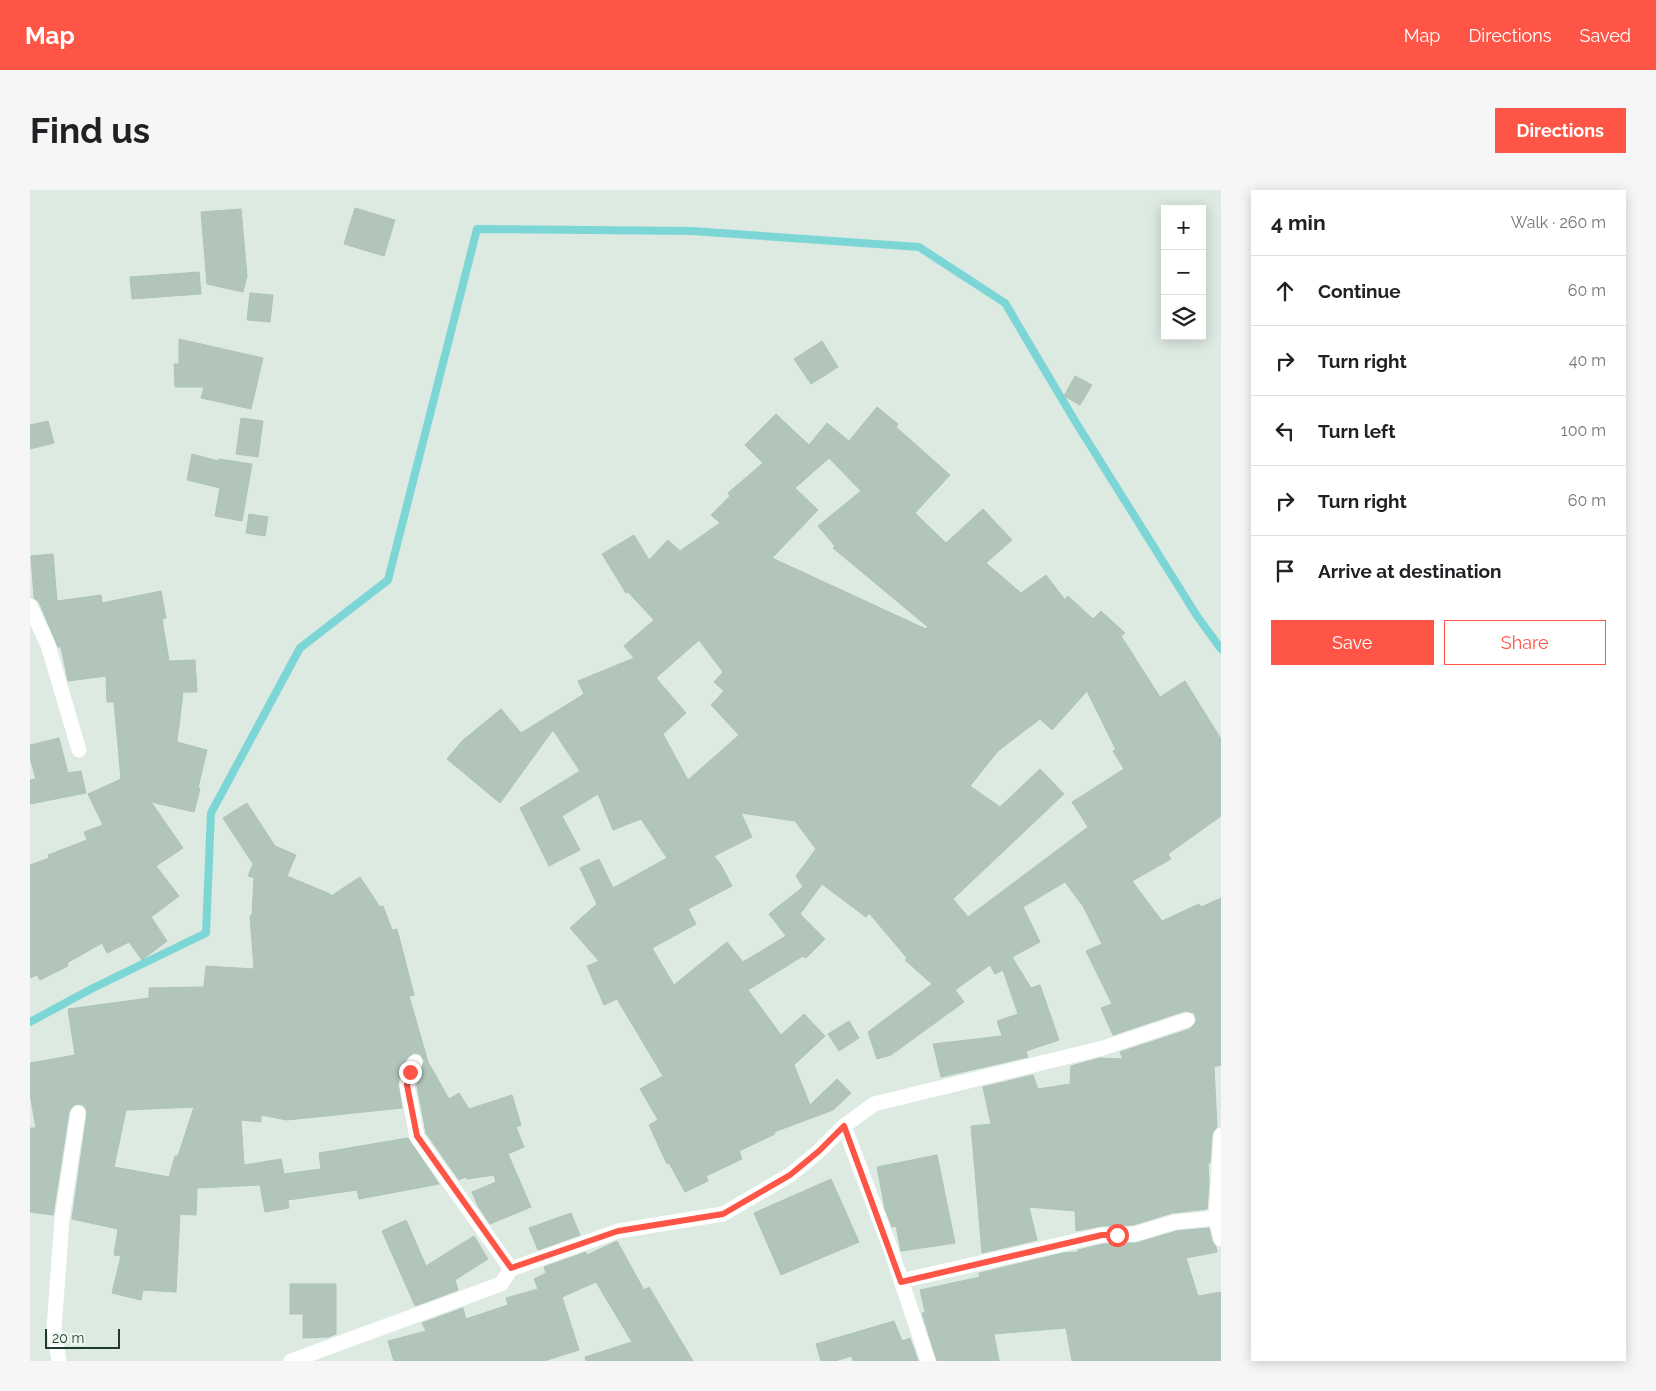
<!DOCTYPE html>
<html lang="en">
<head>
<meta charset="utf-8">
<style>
	:root { --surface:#fff; --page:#f6f6f6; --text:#202124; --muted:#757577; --line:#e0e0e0; --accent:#ff5546 }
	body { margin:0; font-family:Raleway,sans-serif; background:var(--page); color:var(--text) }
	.controls { position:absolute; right:15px; top:15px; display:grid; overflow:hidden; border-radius:0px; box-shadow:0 2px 12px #0003 }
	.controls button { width:45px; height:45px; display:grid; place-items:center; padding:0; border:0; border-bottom:1px solid var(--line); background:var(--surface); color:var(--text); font:25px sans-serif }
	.scale { position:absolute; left:15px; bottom:12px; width:75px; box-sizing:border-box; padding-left:5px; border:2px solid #1d3b2e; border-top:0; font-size:14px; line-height:18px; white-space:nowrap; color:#1d3b2e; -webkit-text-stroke:4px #edf7f0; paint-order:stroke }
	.stop { position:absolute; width:15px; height:15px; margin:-11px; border:4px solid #ff5546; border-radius:50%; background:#fff }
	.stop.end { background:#ff5546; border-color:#fff; box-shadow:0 1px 5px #0008 }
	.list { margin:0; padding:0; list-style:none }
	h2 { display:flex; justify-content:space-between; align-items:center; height:65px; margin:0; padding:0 20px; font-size:21px }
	h2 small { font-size:16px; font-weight:400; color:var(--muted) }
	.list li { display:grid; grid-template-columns:32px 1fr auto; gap:15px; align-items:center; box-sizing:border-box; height:70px; padding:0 20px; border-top:1px solid var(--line) }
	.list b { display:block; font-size:19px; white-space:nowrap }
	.list em { font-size:16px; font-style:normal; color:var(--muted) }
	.actions { display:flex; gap:10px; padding:15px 20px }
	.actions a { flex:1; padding:11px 0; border:1px solid var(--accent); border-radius:0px; text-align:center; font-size:18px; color:var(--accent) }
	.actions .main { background:var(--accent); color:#fff }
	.icon { flex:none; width:28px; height:28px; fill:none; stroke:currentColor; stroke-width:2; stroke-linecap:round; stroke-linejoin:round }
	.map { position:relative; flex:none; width:1191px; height:1171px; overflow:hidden; border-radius:0px }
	header { display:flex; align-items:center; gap:30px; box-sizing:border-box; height:70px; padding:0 25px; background:var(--accent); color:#fff }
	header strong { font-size:24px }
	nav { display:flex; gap:28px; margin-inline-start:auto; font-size:18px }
	.intro { display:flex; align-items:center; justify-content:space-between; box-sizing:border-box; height:120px; padding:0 30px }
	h1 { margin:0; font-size:35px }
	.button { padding:12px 22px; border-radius:0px; background:var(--accent); color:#fff; font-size:18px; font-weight:700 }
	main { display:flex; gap:30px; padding:0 30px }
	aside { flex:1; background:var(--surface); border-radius:0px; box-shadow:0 2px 12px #0003 }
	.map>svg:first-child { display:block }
</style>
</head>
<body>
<header>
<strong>Map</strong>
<nav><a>Map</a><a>Directions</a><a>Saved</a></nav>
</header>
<div class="intro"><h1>Find us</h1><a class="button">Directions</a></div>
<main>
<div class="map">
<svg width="1191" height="1171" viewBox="0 0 1191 1171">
	<rect width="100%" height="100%" fill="#dceae2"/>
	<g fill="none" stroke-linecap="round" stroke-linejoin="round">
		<polyline stroke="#7dd6d6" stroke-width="8" points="0,832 61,799 176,743 181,623 270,458 358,390 447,39 662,41 889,57 975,113 1045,231 1167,426 1191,459"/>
	</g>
	<g fill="#b2c5ba" stroke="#aec4b8" fill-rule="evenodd">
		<polygon points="325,18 365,30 354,66 314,54"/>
		<polygon points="211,19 217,86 213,102 177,94 171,22"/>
		<polygon points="169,82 171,104 102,109 100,87"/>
		<polygon points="220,103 243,105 240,132 217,130"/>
		<polygon points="149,149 233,168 221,219 171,208 174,197 145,197 144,174 149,174"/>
		<polygon points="792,151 808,177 781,194 764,169"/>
		<polygon points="1045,186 1062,195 1050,215 1034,206"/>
		<path d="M847,217l21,17 -2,3 54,48 -35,38 31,30 37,-34 29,31 -26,23 35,30 25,-18 19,25 3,-4 25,23 8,-8 24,22 -4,3 39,61 25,-16 36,58v77l-53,38 3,5 -39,22 30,40 37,-17 2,3 20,-9v167l-7,2 3,60 -5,7 -2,29h-2l1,21 -2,25 -35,4 -39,12 -31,1 -26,5 -1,-20 -46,-4 8,33 -55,13 -11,-127 20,-2 -8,-37 50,-12 5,14 32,-5 1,-18 29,-8 23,1 -3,-7 70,-23 6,-7v-4l-2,-5 -9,-2 -72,24 -12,-27 11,-4 -26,-53 16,-7 -19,-38 -18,-24 -42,25 17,35 -28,15 19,31 9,-3 19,55 -33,11 2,6 -87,20 -8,-33 69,-8 -5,-15 21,-7 -15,-44 -8,4 -5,-9 -35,25 9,12 -73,53 -14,4 -9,-27 64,-48 -27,-24 2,-2 -38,-45 -3,4 -44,-33 -22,30 25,25 -19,19 -3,-2 -55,34 33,45 23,-21 21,22 -31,29 16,40 27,-26 14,14 -18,17 -59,22 1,2 -36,17 3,8 -36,17 2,5 -23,11 -16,-29 -2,1 -18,-39 9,-5 -18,-31 23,-13 -46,-77 -13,6 -17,-39 12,-5 -29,-33 27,-24 -17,-36 19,-9 14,29 54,-30 -26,-39 -28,11 -15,-36 -36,22 18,34 -31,16 -29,-58 60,-37 -27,-41 -53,73 -53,-44 16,-19 38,-31 20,24 63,-39 -6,-13 56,-23 -10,-12 30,-26 -26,-28 -2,1 -24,-39 32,-19 15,25 19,-20 12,11 40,-28 -9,-8 19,-19 -2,-3 35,-30 -18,-18 31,-31 33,31 18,-22 22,18zM799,268l32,33 -43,35 17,20 -2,2 95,79 -2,2 -154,-71 46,-48 -23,-22zM669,450l24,32 -9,10 10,9 -13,14 28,30 -51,45 -25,-46 23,-21 -30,-35zM1057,501l29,59 -3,1 11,18 -52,33 16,25 -120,90 -15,-18 111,-105 -24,-25 -40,38 -30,-21 28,-35 42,-32 12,11zM711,623l54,8 21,28 -20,27 7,11 -34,27 17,22 -43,26 -16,-20 -53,43 -22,-37 44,-24 -8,-15 44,-23 -11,-21 -7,-9 38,-19z"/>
		<polygon points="211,228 233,231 228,267 206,264"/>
		<polygon points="18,231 24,253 0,259 0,235"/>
		<polygon points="162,264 188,271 189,269 222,274 212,331 185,326 190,298 157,290"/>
		<polygon points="219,324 238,327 235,346 216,343"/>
		<polygon points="23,364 27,411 71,405 72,413 131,401 136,428 132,429 139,471 165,470 167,502 153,502 147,552 177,560 168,598 170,599 164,622 121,612 153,658 126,676 149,706 121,727 137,751 112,770 99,752 77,763 72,753 37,773 38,776 10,790 7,785 0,788 0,675 19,668 18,665 57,650 54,642 73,635 58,604 91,589 84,512 77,512 76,486 38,491 31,457 28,457 9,412 4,408 1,366"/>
		<polygon points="29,548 38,583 51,581 56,603 0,614 0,590 6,589 0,568 0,555"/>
		<path d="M217,613l28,43 21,9 -9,21 43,18 1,2 29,-19 20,30 3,-1 9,24 5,-1 17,66 -5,1 19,66 21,37 10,-6 10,16 43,-14 9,30 -5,2 8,20 -16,7 23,53 -41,17 -12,-18 -6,-14 24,-10 -2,-7 -27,4 -1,-2 -7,3 -33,-47 -9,-48 7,-24 -4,-7 -6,-1 -7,5 -6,12 -3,13 4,25 -115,12 -26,-5v7l-20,-2 3,45 37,-6 3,15 37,-5 -2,-16 89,-15 31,46 -80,15 -2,-9 -69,10 1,8 -24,4 -5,-27 -63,3 -1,27 -16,-1 -4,78 -33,-2 -2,10 -29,-7 9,-37 -7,-1 4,-26 -46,-10 15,-105 -1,-5 -3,-4 -4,-1 -5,1 -5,7 -16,103 -23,-3v-84h6l-6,-34v-31l45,-8 -7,-46 81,-11v-10l55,-1 2,-21 48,3 -4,-53 2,-1 2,-37 -6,-2 5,-12 -30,-46zM164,917l-16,49h-3l-6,21 -55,-10 12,-57z"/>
		<polygon points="819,831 829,848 809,861 798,844"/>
		<polygon points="907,965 925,1053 871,1061 866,1036 862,1037 855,1019 847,977"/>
		<polygon points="801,989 829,1052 751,1085 724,1023"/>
		<polygon points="541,1023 550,1045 508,1060 499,1038"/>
		<polygon points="376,1030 396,1076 444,1046 458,1069 425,1090 428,1100 385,1116 352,1041"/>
		<polygon points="1179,1038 1182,1051 1186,1057 1187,1062 1156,1068 1168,1106 1191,1102 1191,1171 1042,1171 1036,1138 964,1144 969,1171 907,1171 892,1123 895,1122 890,1100 950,1087 949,1083 954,1082 1033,1063 1048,1062 1048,1060 1073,1054 1106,1053 1147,1041"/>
		<polygon points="587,1051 614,1100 619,1097 663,1171 556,1171 555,1167 602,1152 566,1092 532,1107 549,1160 514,1171 364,1171 358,1151 396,1141 392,1133 433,1118 436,1129 478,1115 476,1108 508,1099 504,1089 516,1083 514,1077 556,1062 557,1065"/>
		<polygon points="260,1094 306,1094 306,1144 298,1147 273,1148 273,1124 260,1124"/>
		<polygon points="864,1131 872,1151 880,1148 888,1171 823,1171 822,1166 845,1159 805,1171 791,1171 786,1154"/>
	</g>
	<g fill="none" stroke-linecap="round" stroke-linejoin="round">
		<g stroke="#fff" stroke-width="15">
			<polyline points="0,416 18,455 49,560"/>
			<polyline points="385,872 380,882 377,895 387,947 481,1079"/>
			<polyline points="814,936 861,1060 898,1171"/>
			<polyline points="1191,945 1186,1028 1191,1049"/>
			<polyline points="871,1091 1072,1045 1105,1044 1145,1032 1186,1028"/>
			<polyline points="29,1171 24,1139 32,1029 48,923"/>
			<polyline points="261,1171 471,1094 481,1079 588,1041 693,1024 760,985 789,961 814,936 844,914 1073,858 1157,830"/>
		</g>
	</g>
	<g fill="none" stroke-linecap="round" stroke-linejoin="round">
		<polyline stroke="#ff5546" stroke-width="6" points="380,882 377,895 387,946 481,1078 588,1041 693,1024 760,985 789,961 814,936 871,1092 1072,1045 1087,1045"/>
	</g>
</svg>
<div class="controls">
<button>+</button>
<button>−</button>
<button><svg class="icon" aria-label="layers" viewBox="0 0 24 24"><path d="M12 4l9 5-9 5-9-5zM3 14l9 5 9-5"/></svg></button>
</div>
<div class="scale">20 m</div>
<div class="stop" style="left:1087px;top:1045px"></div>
<div class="stop end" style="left:380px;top:882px"></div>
</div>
<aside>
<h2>4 min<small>Walk · 260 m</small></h2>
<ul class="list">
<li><svg class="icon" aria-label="ahead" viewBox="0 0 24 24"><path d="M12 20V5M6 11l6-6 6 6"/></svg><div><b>Continue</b></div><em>60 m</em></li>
<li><svg class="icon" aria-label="right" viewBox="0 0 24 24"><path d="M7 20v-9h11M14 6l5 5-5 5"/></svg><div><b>Turn right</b></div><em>40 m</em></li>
<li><svg class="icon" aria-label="left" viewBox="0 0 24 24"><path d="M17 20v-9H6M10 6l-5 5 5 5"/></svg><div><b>Turn left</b></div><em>100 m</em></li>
<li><svg class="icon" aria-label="right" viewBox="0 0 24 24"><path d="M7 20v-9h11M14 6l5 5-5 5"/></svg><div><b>Turn right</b></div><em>60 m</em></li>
<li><svg class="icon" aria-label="arrive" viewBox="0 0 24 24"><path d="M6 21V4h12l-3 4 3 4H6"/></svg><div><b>Arrive at destination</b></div></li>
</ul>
<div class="actions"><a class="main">Save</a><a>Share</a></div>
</aside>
</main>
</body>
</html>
